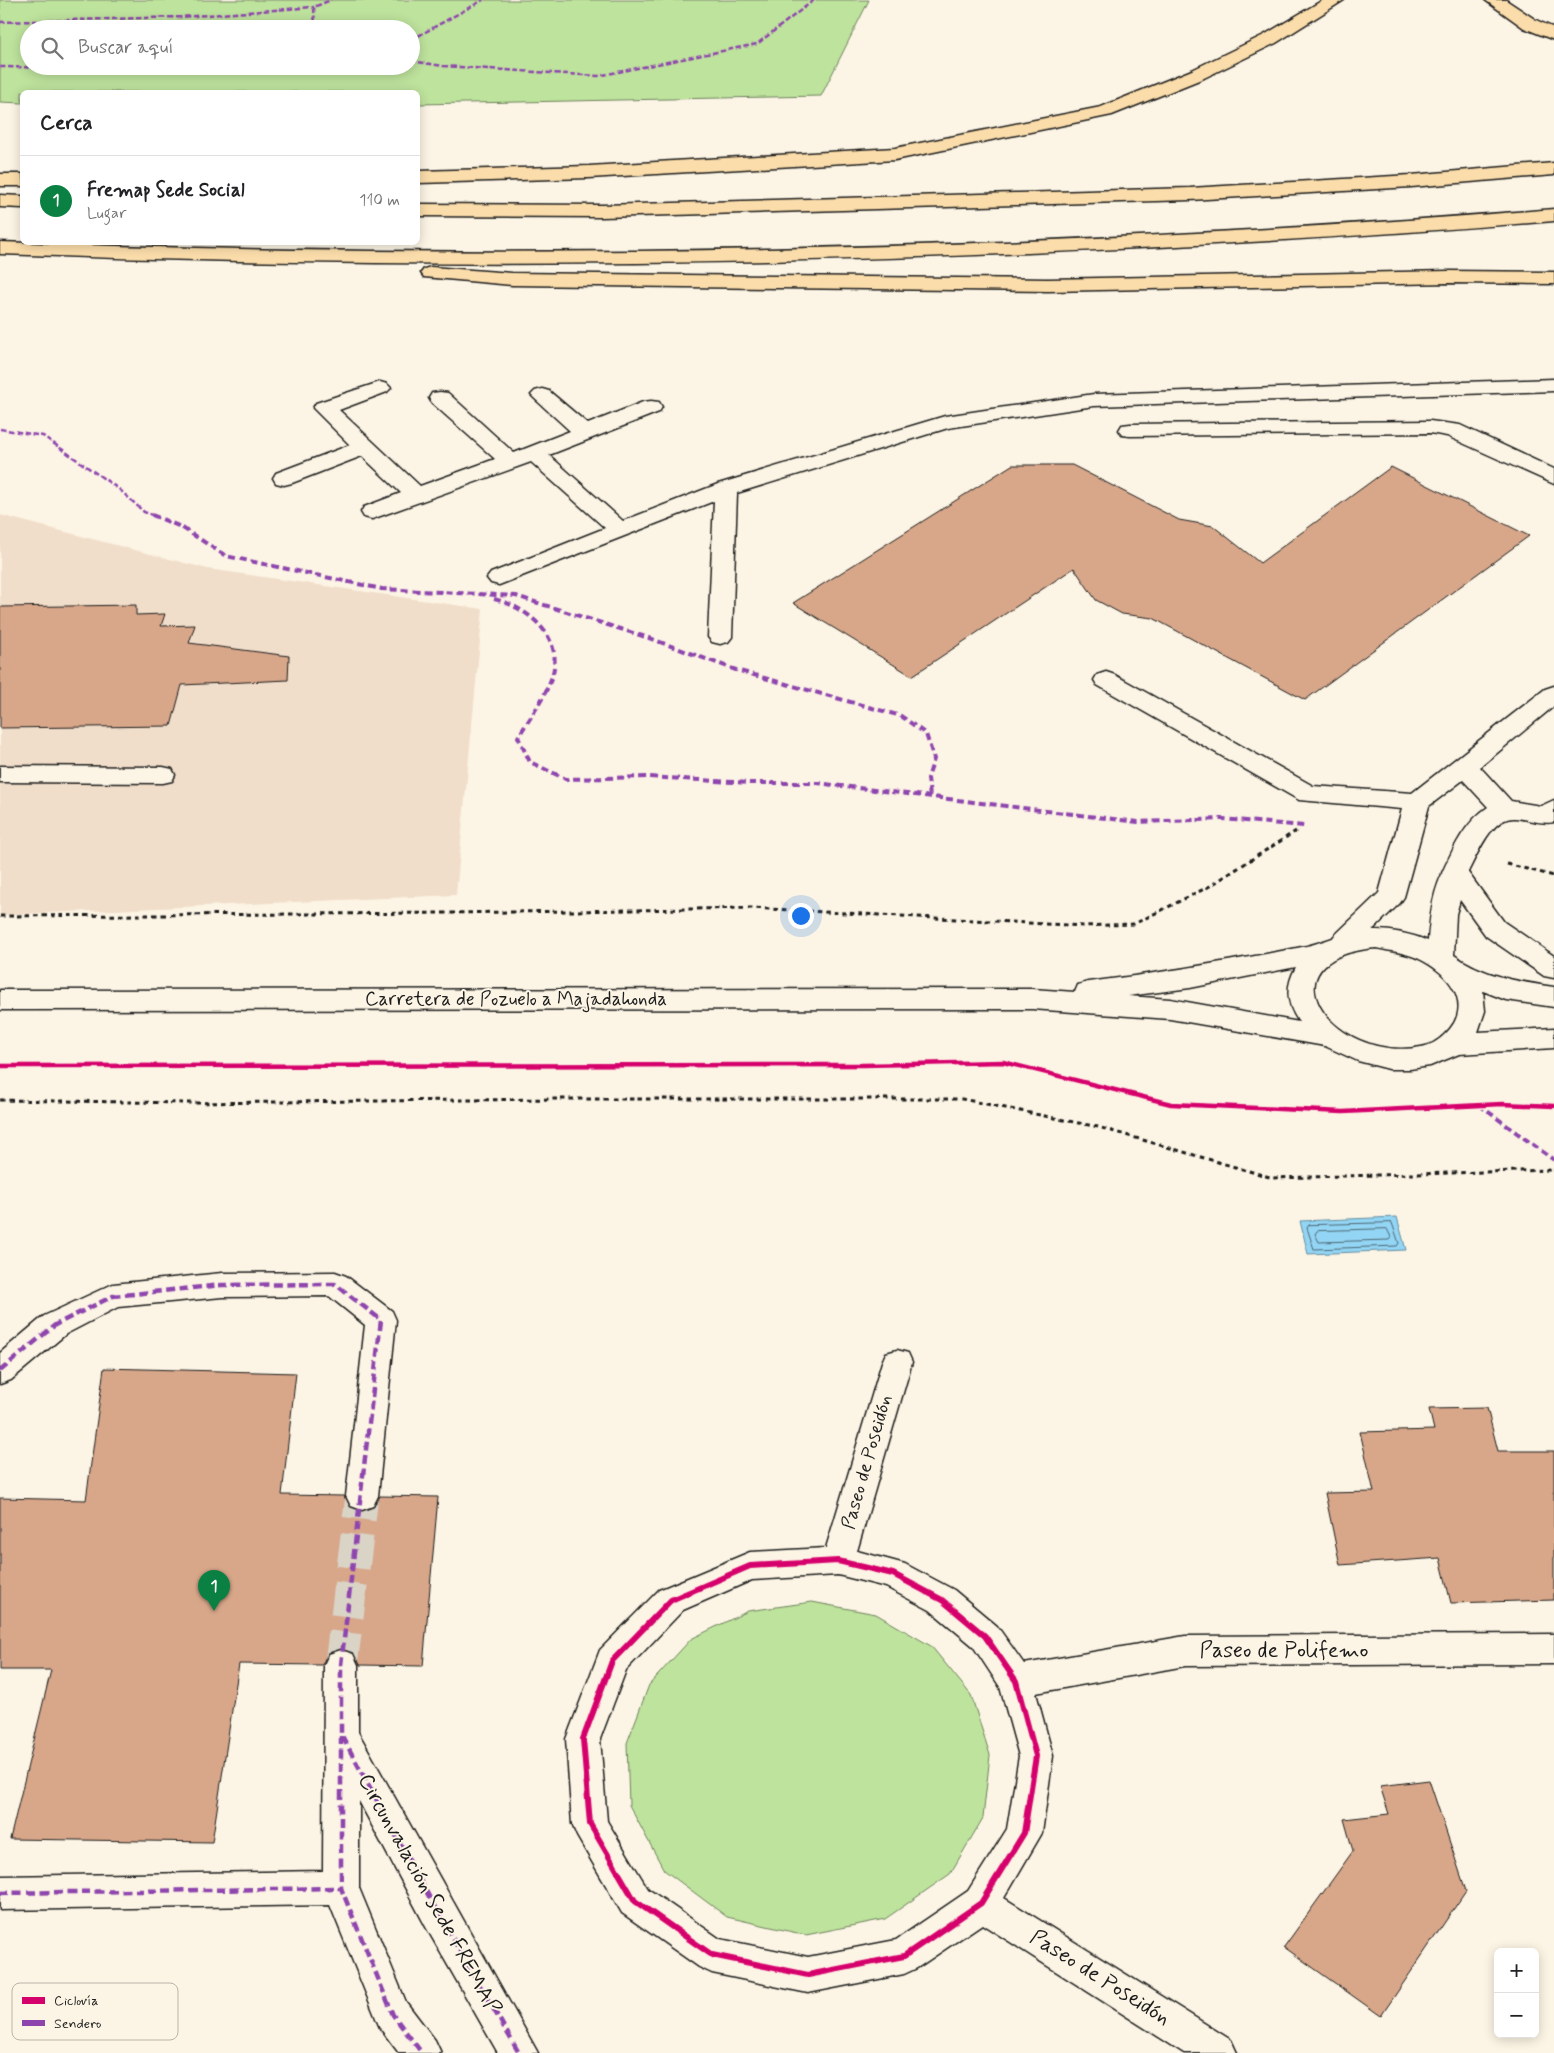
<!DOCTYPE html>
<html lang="es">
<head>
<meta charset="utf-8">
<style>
	:root { --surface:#fff; --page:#f6f6f6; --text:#202124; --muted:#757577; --line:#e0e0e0; --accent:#0b8043 }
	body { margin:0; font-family:Mynerve,sans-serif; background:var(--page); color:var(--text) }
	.controls { position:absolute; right:15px; bottom:15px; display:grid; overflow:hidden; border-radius:8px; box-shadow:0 2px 12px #0003 }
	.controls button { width:45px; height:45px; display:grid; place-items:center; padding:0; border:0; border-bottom:1px solid var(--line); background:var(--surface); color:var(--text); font:25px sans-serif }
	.you { position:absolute; left:800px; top:915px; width:18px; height:18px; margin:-12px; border:4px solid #fff; border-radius:50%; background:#1a73e8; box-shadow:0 0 0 8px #1a73e833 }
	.badge { display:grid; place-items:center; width:32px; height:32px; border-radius:50%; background:var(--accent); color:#fff; font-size:16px; font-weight:700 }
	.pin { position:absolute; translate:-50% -41px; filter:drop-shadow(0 1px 2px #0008) }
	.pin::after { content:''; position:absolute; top:26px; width:18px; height:15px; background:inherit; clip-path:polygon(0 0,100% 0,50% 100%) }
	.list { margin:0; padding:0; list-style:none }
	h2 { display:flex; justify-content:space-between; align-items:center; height:65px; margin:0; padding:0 20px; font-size:21px }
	h2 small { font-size:16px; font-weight:400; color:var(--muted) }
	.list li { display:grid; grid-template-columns:32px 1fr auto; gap:15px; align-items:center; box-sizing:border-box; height:90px; padding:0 20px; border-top:1px solid var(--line) }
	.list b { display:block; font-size:19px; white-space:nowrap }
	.list p { margin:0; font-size:16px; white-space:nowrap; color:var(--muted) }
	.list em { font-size:16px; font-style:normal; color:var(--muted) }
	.icon { flex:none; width:28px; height:28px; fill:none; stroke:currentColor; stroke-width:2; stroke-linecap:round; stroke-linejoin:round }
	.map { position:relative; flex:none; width:1554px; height:2053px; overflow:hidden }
	.search { position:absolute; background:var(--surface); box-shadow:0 2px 12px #0003; left:20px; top:20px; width:400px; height:55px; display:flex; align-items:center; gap:12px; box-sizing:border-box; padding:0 18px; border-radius:28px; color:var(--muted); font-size:19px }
	.panel { position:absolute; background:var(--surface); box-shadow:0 2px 12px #0003; left:20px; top:90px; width:400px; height:155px; border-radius:8px }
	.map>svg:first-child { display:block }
</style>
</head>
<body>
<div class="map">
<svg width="1554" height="2053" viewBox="0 0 1554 2053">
	<rect width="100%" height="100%" fill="#fcf5e5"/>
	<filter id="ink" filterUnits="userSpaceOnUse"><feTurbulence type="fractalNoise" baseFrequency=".02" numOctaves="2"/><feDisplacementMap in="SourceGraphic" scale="10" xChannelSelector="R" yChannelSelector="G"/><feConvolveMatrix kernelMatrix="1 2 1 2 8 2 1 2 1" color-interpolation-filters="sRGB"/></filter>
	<g filter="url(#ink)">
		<polygon fill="#f1deca" points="0,515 208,569 483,609 456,895 0,915"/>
		<g fill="#bee39d" stroke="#6d805c" fill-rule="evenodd">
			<path d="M0,0h869l-48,96 -403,8v-12h-396v11l-22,-1zM29,29h382v37h-382z"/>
			<polygon points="812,1602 876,1614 931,1646 971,1695 990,1755 983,1818 950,1874 885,1919 806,1935 727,1917 664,1870 629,1805 627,1743 649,1685 691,1639 748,1611"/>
		</g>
		<polygon fill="#93d5f4" stroke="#638b9e" points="1397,1217 1406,1250 1308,1254 1300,1221"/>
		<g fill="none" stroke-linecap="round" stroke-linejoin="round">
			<g stroke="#4c6672" stroke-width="1">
				<polygon points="1392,1223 1399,1243 1397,1246 1314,1249 1307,1228 1309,1225"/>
				<polygon points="1387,1229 1391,1237 1389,1240 1319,1242 1315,1234 1317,1231"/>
			</g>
		</g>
		<g fill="#d8a78a" stroke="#1c1c1c">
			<polygon points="1012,465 1072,465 1179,520 1213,526 1260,563 1391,467 1529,536 1305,700 1153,618 1122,614 1096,600 1074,568 912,676 793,603"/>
			<polygon points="136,605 136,615 165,614 161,626 195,625 189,643 289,656 288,680 182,685 171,726 0,728 0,607"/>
			<polygon points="104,1368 296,1373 282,1495 344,1496 349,1507 361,1512 374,1508 380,1496 438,1497 423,1666 360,1665 355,1653 342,1648 328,1652 322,1665 239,1664 212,1842 10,1839 51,1670 0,1670 0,1498 86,1500"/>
			<polygon points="1487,1408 1498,1451 1554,1451 1554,1600 1451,1603 1440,1558 1340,1565 1325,1493 1374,1492 1360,1432 1434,1430 1429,1409"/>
			<polygon points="1429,1780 1466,1891 1381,2016 1284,1947 1353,1851 1344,1819 1389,1814 1380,1786"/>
		</g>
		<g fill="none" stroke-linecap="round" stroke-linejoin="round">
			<polyline stroke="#dad4c7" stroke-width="33" stroke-dasharray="33 16" stroke-linecap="butt" points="341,1665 362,1496"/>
			<defs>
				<g id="service">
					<polygon points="1554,379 1554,391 1094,406 948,428 737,493 732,637 728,642 720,644 712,642 708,637 714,501 499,585 491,583 487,578 491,573 605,528 531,462 372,519 364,517 361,512 364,507 401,493 362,456 292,483 284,485 276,483 273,478 276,473 350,445 313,408 316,403 380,382 387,384 391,388 387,392 339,410 420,486 495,459 432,403 429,398 432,393 440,392 448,393 514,453 570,431 535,399 531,395 535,391 542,389 549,391 588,424 643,402 651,401 659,402 662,407 659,412 549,455 623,521 718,484 945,416 1094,394"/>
					<polygon points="1430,421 1460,425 1554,469 1554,484 1447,436 1430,433 1130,436 1122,435 1119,430 1122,425 1130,424"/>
					<path d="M1106,672l9,3 198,111 99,7 133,-104 9,-3v20l-74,61 31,34 30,5 13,-6v22c-13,3 -26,-3 -39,-4 -26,-2 -40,44 -51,61l-9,3 -9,-3 -4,-6c11,-24 23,-51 46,-66l-25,-27 -34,26 -25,91 -4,6 -48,47 -9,2 -9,-2 -4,-7 4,-7 45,-43 23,-84 -103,-9 -202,-115 -3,-5 3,-5z"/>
					<polygon points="0,766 163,767 172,769 175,775 172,781 163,783 0,782"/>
				</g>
				<g id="minor">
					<polygon points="335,1272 346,1276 392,1311 396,1320 378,1496 373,1506 362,1510 351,1506 346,1496 365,1325 329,1296 222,1297 118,1307 66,1334 11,1380 0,1384 0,1353 44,1316 113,1284 222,1273"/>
					<path d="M897,1350l11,3 4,9 -55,189 48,13 49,26 43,36 27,38 161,-28 369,-2v30l-369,2 -149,27 17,63 -11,77 -38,65 227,142 6,13h-53l-202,-129 -65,44 -13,6 -96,19 -96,-20 -13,-6 -77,-54 -45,-77 -5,-12 -6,-85 34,-89 59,-60 91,-38 76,-4 56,-186 4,-9zM838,1575l48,12 44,23 43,36 27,41 19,69 -12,73 -39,62 -72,49 -88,17 -88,-18 -72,-50 -41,-68 -7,-82 26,-69 57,-60 69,-30z"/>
					<polygon points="341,1650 353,1654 358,1665 358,1732 538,2053 498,2053 426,1927 359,1801 359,1888 406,2002 435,2040 441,2053 399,2053 380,2028 330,1905 0,1910 0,1876 323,1871 324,1665 329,1654"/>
				</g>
				<path id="tertiary" d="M1455,864l9,3 40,55 50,34v22l-10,-2 -58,-40 -26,-36 -4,14 -2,41c29,21 65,27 100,32v20l-48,-7 -23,-9 2,20 -7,21 76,-4v20l-95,6 -29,12 -20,3h-21l-31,-8 -33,-15 -155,-27 -138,-10 -1032,1v-20l1032,-1 43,3 3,-7 10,-3c72,-9 143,-21 214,-35 25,-5 47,-18 74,-17 17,0 35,4 52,11 2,-25 5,-53 18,-74zM1376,948c20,4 36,5 54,17 27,17 41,46 14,70 -6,6 -15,11 -23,12 -90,17 -163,-89 -45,-99zM1296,967c-11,19 -10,37 3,55l-129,-23 -42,-3 62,-8z"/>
				<g id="motorway">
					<polygon points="1323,0 1344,0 1276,43 1204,78 1112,115 895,160 589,178 418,183 418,171 589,166 895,148 1101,107 1192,70 1264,35"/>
					<polygon points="1485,0 1506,0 1536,20 1554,28 1554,40 1524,28"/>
					<polygon points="1554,163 1554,175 1411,187 1190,200 602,217 418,216 418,204 602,205 1190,188 1411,175"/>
					<rect x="0" y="174" width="22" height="12"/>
					<polygon points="0,195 22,196 22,208 0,207"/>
					<path d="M1554,209v12c-516,42 -1036,53 -1554,33v-12c518,20 1038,9 1554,-33z"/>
					<polygon points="431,267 512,273 1048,279 1448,271 1554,272 1554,284 1448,283 1048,291 512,285 424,277 421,273 424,269"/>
				</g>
			</defs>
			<use href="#service" stroke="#1c1c1c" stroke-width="3"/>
			<use href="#minor" stroke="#1c1c1c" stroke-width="3"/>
			<use href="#tertiary" stroke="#1c1c1c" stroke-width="3"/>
			<use href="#motorway" stroke="#1c1c1c" stroke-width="3"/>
			<g stroke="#1c1c1c" stroke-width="3" stroke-dasharray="4.5 4" stroke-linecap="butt">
				<polyline points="1507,864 1554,876"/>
				<polyline points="0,916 451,913 752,908 1084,926 1134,924 1210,886 1296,831"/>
				<polyline points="0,1100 189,1103 557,1099 962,1099 1098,1127 1273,1178 1554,1170"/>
			</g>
			<use href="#service" fill="#fcf5e5" fill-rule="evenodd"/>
			<use href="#minor" fill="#fcf5e5" fill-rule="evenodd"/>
			<use href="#tertiary" fill="#fcf5e5" fill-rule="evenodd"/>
			<use href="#motorway" fill="#fbddab" fill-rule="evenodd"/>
			<g stroke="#8e44ad" stroke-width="2.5" stroke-dasharray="5.5 2.5" stroke-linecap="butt">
				<polyline points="0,22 181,17 314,7"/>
				<polyline points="315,29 314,7 331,0"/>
				<polyline points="411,40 483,0"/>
				<polyline points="411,61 443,66 598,76 757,44 814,0"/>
				<polyline points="0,67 194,70 212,66"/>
				<polyline points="0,429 43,436 120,490 144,512 155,516"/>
			</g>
			<g stroke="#8e44ad" stroke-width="4" stroke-dasharray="7 4" stroke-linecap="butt">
				<polyline points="152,515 181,527 226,556 382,589 516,596 652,639 736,670 901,716 926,734 934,759 928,778 930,797"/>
				<path d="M494,599c33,8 71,38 58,77 -7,22 -22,42 -34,61l12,25 36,17 83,-2 101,6h67l321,39 85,-3 81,7"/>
				<polyline points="1479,1105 1554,1160"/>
			</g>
			<g stroke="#8e44ad" stroke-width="4.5" stroke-dasharray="9 4.5" stroke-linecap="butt">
				<polyline points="0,1371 55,1325 113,1296 222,1285 335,1284 381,1320 341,1665 341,1734 439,1915 519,2053"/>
				<polyline points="341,1736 341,1888"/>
				<polyline points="0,1893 341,1888 393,2015 422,2053"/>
			</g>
			<defs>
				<polyline id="cycleway-far1" points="0,1066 864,1065 1003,1062 1171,1104 1343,1112 1502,1104 1554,1106"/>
				<polygon id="cycleway" points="838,1561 893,1574 942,1600 985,1636 1016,1681 1036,1756 1024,1833 981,1903 904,1956 808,1975 712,1955 635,1901 590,1824 583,1739 612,1661 671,1600 750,1566"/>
			</defs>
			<use href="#cycleway-far1" stroke="#fcf5e5" stroke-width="8"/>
			<use href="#cycleway" stroke="#fcf5e5" stroke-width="9"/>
			<use href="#cycleway-far1" stroke="#d6006c" stroke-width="4.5"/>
			<use href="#cycleway" stroke="#d6006c" stroke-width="6"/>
		</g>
	</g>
	<g text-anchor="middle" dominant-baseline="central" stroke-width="4" stroke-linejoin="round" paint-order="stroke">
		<g font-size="19" fill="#1c1c1c" stroke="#fcf5e5">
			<text x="516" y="999">Carretera de Pozuelo a Majadahonda</text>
			<text transform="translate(867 1462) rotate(-74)">Paseo de Poseidón</text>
		</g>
		<g font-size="22" fill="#1c1c1c" stroke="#fcf5e5">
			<text x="1284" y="1651">Paseo de Polifemo</text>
			<text transform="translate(429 1894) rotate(61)">Circunvalación Sede FREMAP</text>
			<text transform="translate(1100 1978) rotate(32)">Paseo de Poseidón</text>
		</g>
	</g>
	<rect x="12" y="1983" width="166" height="57" rx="8" fill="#fcf5e5" stroke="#b9b4a9" stroke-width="1"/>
	<rect x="22" y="1997" width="23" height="7" fill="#d6006c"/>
	<rect x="22" y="2020" width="23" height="6" fill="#8e44ad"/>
	<g font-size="14" fill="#1c1c1c">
		<text x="54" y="2005">Ciclovía</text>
		<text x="54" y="2028">Sendero</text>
	</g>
</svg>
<div class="controls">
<button>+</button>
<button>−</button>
</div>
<div class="you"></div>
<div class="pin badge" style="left:214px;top:1611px">1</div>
<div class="search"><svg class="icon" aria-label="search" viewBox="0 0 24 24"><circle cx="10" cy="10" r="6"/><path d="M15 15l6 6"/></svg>Buscar aquí</div>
<section class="panel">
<h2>Cerca<small></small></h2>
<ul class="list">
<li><span class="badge">1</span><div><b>Fremap Sede Social</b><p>Lugar</p></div><em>110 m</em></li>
</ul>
</section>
</div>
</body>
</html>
